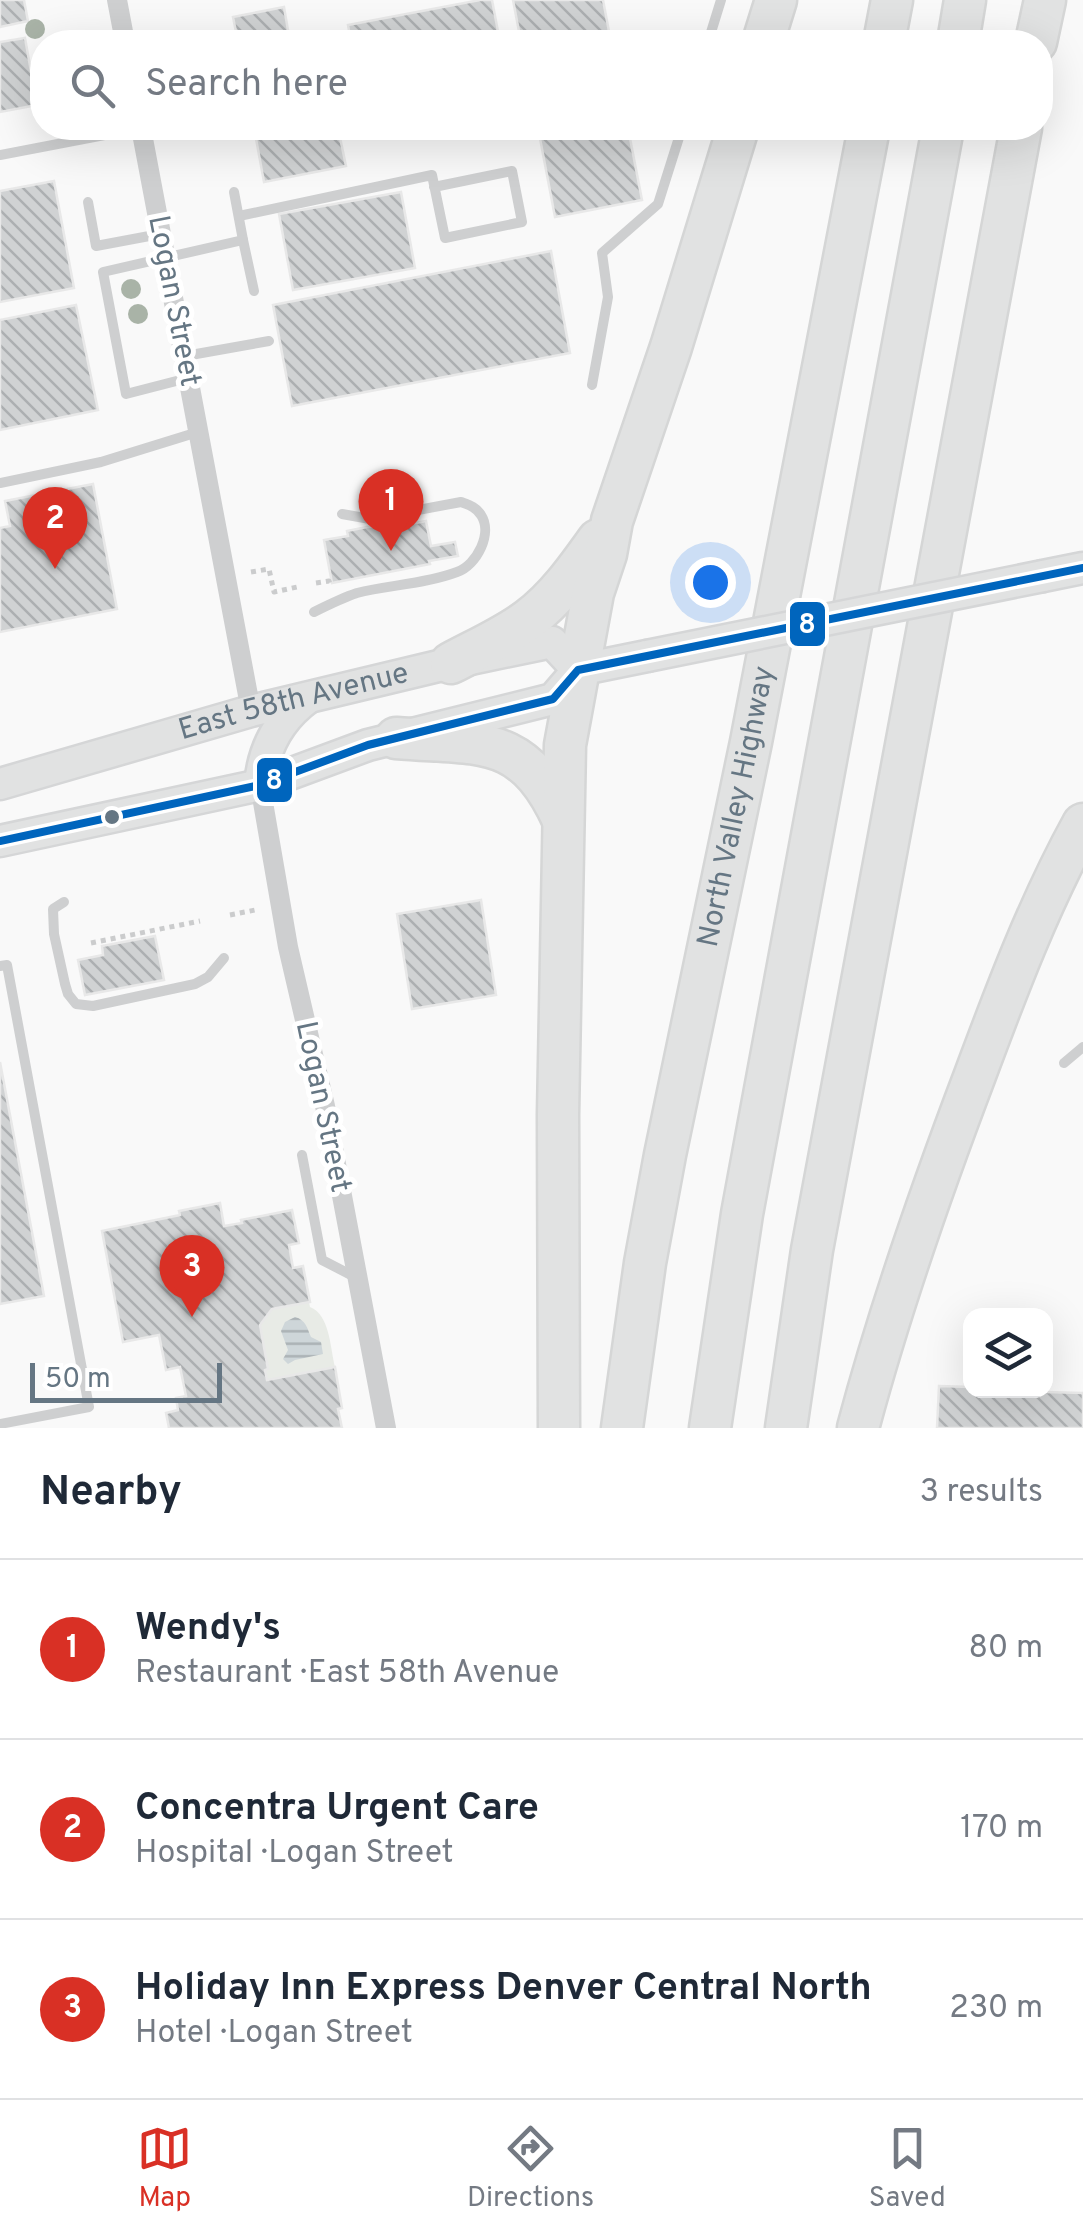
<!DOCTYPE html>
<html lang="en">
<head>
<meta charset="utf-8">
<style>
	:root { --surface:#fff; --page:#f6f6f7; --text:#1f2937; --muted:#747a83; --line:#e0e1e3; --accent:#d93025 }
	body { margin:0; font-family:Overpass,sans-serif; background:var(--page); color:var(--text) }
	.controls { position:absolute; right:30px; bottom:30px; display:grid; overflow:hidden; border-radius:20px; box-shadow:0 10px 40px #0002 }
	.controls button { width:90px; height:90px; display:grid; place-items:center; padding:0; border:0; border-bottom:2px solid var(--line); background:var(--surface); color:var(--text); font:50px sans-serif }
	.scale { position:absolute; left:30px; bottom:25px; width:192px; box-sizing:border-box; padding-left:10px; border:5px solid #657683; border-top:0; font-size:28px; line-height:35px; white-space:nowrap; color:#657683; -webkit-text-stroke:8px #fff; paint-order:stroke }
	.you { position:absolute; left:710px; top:582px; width:35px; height:35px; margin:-25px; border:8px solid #fff; border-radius:50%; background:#1a73e8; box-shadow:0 0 0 15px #1a73e833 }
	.badge { display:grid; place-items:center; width:65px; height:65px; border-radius:50%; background:var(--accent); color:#fff; font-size:32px; font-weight:700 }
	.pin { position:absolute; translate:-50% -82px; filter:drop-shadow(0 2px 5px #0008) }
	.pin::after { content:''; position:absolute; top:52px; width:35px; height:30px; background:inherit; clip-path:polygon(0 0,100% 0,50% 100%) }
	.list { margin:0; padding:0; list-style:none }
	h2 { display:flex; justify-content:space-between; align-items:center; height:130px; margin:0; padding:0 40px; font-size:42px }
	h2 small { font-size:32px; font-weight:400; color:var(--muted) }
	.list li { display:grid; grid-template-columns:65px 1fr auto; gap:30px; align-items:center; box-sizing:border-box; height:180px; padding:0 40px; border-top:2px solid var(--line) }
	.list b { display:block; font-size:38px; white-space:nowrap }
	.list p { margin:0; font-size:32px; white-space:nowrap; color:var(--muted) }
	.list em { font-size:32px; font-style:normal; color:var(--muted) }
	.icon { flex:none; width:55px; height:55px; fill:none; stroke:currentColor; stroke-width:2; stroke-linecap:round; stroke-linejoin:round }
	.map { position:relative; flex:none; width:1083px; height:1428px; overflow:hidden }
	.search { position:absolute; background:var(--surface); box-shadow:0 10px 40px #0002; left:30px; right:30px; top:30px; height:110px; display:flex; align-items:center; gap:25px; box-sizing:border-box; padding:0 35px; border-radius:40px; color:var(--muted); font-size:38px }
	.sheet { height:670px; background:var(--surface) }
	nav { display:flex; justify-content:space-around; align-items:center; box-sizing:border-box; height:140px; border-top:2px solid var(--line); background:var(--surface); font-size:28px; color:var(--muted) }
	nav a { display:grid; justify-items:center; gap:5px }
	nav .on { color:var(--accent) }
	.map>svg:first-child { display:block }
</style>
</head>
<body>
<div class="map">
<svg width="1083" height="1428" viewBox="0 0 1083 1428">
	<defs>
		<pattern id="water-rules" width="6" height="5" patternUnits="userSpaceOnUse" patternTransform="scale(2.5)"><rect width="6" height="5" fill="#ced6d9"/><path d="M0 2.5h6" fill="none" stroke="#abb2b5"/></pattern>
		<pattern id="building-back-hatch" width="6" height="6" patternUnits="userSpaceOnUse" patternTransform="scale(2.5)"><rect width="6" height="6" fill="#d0d2d3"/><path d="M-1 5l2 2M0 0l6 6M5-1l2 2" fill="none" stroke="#acafb1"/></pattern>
	</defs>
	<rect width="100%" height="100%" fill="#f9f9f9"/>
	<path fill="#e8ebe6" d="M309,1302l1,5c20,8 20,40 25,60l-68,13 -2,-10 3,-2 -8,-43 12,-16z"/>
	<path fill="url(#water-rules)" d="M295,1317c11,3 12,11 16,20l10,5 2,12 -28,6 -7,4 -5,-5 5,-9 -7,-19 4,-9z"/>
	<g fill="url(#building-back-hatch)" stroke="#e8e8e8" stroke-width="2.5">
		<polygon points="0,0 24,0 28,21 0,27"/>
		<polygon points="480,0 492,0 500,42 351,42 348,25"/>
		<polygon points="513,0 603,0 611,42 521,42"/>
		<polygon points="284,7 290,42 238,42 233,17"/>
		<polygon points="25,38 37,105 0,112 0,42"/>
		<polygon points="254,128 338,128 346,166 264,182"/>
		<polygon points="538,128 628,128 642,200 555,217"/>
		<polygon points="54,181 74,288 0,302 0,191"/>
		<polygon points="401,192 415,268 293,290 279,214"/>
		<polygon points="551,251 570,353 292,406 273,305"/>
		<polygon points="76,305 98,410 0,430 0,320"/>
		<polygon points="93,484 117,609 0,632 0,528 10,526 5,501"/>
		<polygon points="426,521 431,546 455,542 458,556 429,561 430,564 332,583 324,540 348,536 347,531 367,527 382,526 383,529"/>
		<polygon points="481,900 496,995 412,1009 397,914"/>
		<polygon points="155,936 164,980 85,995 78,960 103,955 102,946"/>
		<polygon points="0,1062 44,1296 0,1304"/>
		<polygon points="220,1203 224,1226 242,1223 241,1220 292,1210 299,1243 289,1245 293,1268 303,1266 310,1302 272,1309 260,1325 268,1369 265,1370 267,1380 335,1367 342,1408 338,1409 342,1428 169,1428 166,1413 178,1410 176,1398 186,1396 180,1367 166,1370 159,1335 123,1342 102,1231 180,1215 179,1211"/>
		<polygon points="939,1386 970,1387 970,1390 1083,1393 1083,1428 937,1428"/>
	</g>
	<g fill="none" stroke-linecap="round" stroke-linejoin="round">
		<defs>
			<g id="secondary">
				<polyline points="1043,576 1083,568"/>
				<path id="s1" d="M0,784l251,-73 200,-48 101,-21 26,28"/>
				<path d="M260,785c3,-36 18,-65 48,-87"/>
				<polyline points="0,841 260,785 368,745 553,699 578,670 647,656"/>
			</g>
			<g id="motorway">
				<polyline points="763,42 776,0"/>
				<polyline points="884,42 892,0"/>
				<polyline points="958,42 965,0"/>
				<polyline points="1036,42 1045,0"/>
				<path d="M451,663c26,-14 54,-26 78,-44 28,-21 49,-51 69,-79"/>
				<path d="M396,738c83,7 127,-6 167,82"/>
				<polyline points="559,1428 558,1115 565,745 593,593 606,554 612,521 671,347 738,128"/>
				<path id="s2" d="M622,1428l23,-165 20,-108 86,-413 118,-614"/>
				<polyline points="710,1428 742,1214 943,128"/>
				<polyline points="786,1428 812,1250 1021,128"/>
				<path d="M858,1428c32,-120 73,-237 117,-353 32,-86 64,-171 108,-251"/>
			</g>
		</defs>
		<use href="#secondary" stroke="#d5d6d7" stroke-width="35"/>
		<use href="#motorway" stroke="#d5d6d6" stroke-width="45"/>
		<g stroke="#cbcccd" stroke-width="5" stroke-dasharray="5 5" stroke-linecap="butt">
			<polyline points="251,572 269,569 274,592 297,587"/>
			<polyline points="316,583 329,581 330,584"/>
			<polyline points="230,915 255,910"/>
			<polyline points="91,943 200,921"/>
		</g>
		<g stroke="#cecfd0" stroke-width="10">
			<polyline points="708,42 721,0"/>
			<polyline points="0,155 141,128"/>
			<polyline points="234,192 243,240"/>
			<polyline points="88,202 96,246 160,234"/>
			<polyline points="239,216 432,175 445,238 522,222 512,171 434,187"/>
			<polyline points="185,356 269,341"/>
			<polyline points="188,378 126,394 103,272 243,240 254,291"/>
			<polyline points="592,385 608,297 602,253 658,204 682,128"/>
			<polyline points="0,483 101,462 198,432"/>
			<path d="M314,612c14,-7 28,-14 43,-19 32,-8 68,-9 100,-21 20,-7 36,-39 24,-57 -5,-8 -12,-10 -20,-13l-91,17 -28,-5"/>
			<polyline points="64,902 53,909 54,934 65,984 68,994 76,1004 93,1006 195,984 208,977 224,958"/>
			<polyline points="0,966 7,965 89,1407 0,1424"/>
			<polyline points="1064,1063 1083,1047"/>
			<polyline points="302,1155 322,1260 355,1277"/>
		</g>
		<g stroke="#cecfd0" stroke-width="20">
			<polyline points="117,0 125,42"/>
			<polyline points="141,128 251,711"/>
			<polyline points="260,785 288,947 325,1106 386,1428"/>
		</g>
		<use href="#secondary" stroke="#e1e2e2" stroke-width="30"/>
		<use href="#motorway" stroke="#e1e2e2" stroke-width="40"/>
		<defs>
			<polyline id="secondary-bridge" points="647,656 1043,576"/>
		</defs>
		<use href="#secondary-bridge" stroke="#d5d6d7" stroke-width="35" stroke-linecap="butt"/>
		<use href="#secondary-bridge" stroke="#e1e2e2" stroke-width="30"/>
		<defs>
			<polyline id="bus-1" points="0,841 260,785 368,745 553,699 578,670 1083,568"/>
		</defs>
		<use href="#bus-1" stroke="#fff" stroke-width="15"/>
		<use href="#bus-1" stroke="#0065bd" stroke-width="8"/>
	</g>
	<g fill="#a9b3a7">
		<circle cx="35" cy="29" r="10"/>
		<circle cx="131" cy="289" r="10"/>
		<circle cx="138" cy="314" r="10"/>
	</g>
	<circle fill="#657683" stroke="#fff" stroke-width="4" cx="112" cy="817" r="9"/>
	<g text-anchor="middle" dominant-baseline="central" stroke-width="10" stroke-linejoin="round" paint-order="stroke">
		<g font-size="30" fill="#657683" stroke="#fff">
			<text transform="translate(173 301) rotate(79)">Logan Street</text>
			<text stroke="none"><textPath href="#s1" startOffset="305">East 58th Avenue</textPath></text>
			<text stroke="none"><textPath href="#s2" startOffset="632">North Valley Highway</textPath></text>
			<text transform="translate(322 1107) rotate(78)">Logan Street</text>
		</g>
	</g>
	<g stroke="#fff" stroke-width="4">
		<rect x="788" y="600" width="39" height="48" rx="10" fill="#0065bd"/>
		<rect x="255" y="756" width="39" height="48" rx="10" fill="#0065bd"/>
	</g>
	<g font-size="28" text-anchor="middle" font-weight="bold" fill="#fff">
		<text x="807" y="633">8</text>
		<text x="274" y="789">8</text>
	</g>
</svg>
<div class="controls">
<button><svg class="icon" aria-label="layers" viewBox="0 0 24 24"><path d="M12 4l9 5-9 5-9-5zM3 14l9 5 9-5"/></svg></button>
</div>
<div class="scale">50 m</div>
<div class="you"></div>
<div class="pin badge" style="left:391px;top:551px">1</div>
<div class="pin badge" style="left:55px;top:569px">2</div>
<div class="pin badge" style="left:192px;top:1317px">3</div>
<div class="search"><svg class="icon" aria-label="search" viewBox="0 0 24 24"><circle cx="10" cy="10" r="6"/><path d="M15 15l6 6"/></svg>Search here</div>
</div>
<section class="sheet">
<h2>Nearby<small>3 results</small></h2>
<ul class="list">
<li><span class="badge">1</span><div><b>Wendy's</b><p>Restaurant · East 58th Avenue</p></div><em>80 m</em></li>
<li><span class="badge">2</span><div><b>Concentra Urgent Care</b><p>Hospital · Logan Street</p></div><em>170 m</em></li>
<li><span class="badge">3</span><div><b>Holiday Inn Express Denver Central North</b><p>Hotel · Logan Street</p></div><em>230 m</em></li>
</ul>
</section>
<nav>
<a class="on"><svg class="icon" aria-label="map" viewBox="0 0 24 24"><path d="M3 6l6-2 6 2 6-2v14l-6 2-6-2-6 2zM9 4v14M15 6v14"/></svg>Map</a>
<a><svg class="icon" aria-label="directions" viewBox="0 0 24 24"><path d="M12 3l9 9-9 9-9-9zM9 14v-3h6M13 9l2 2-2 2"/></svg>Directions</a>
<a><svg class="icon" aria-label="saved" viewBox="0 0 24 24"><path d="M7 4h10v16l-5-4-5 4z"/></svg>Saved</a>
</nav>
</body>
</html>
